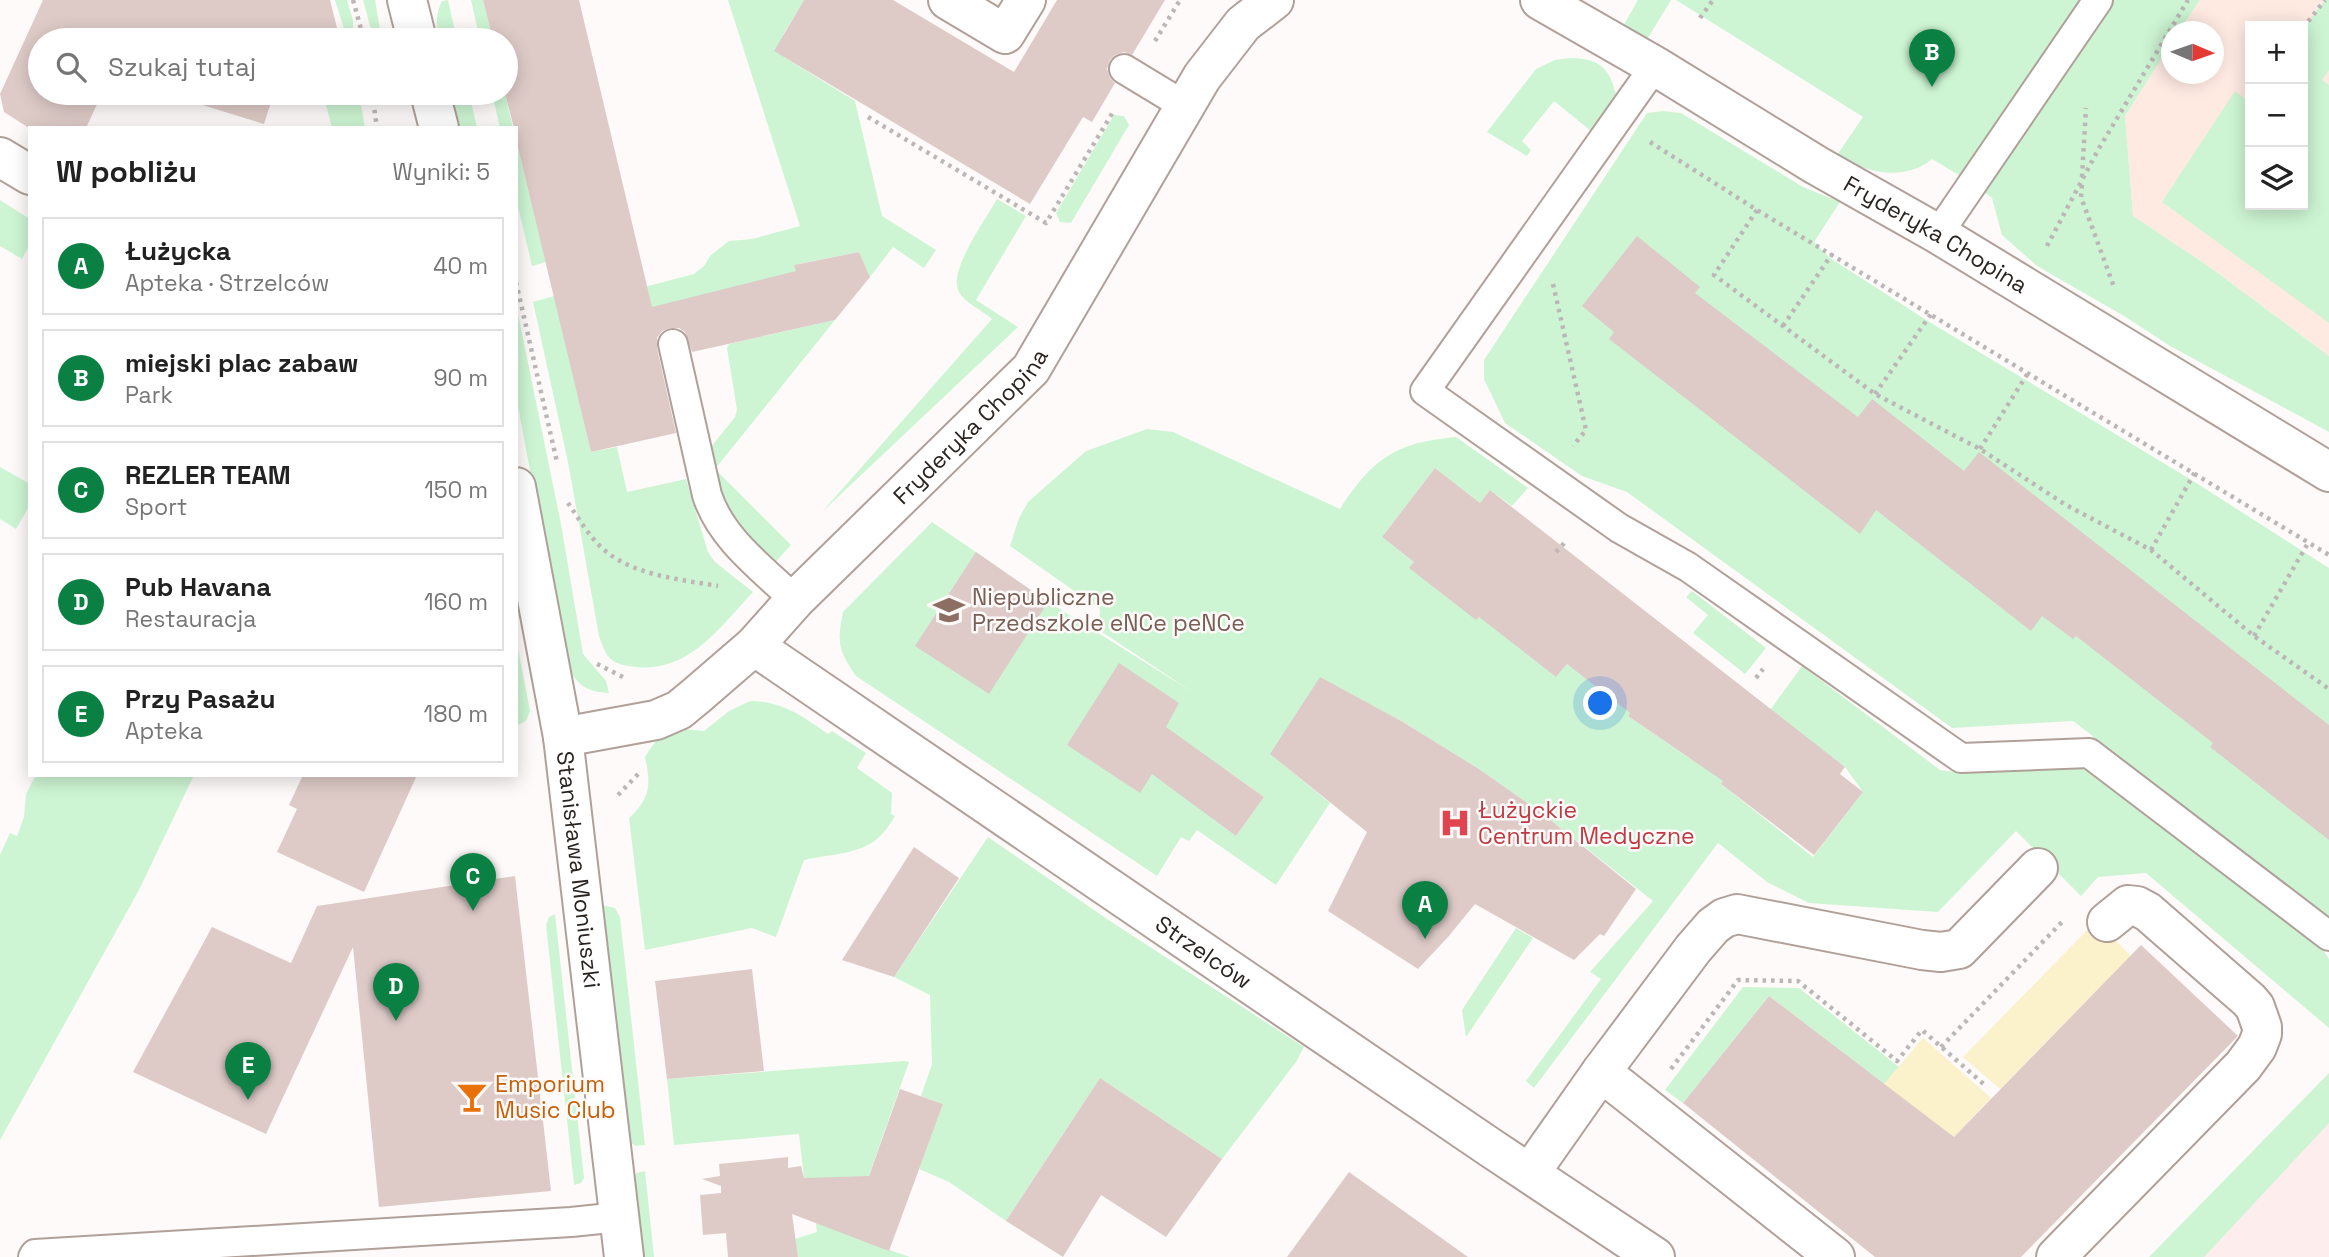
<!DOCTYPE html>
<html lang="pl">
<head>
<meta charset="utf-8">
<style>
	:root { --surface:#fff; --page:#f6f6f6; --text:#222; --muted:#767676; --line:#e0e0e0; --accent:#0b8043 }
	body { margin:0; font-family:"Space Grotesk",sans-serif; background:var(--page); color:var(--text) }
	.controls { position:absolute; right:21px; top:21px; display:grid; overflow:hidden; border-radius:0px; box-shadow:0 4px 18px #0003 }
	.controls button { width:63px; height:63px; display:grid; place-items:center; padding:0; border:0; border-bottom:2px solid var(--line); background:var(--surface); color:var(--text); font:35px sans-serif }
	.compass { position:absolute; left:2161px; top:21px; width:63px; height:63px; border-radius:50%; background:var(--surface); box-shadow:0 4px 18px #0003; rotate:92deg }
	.you { position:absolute; left:1601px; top:704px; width:24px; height:24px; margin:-18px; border:5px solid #fff; border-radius:50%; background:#1a73e8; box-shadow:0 0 0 10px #1a73e833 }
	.badge { display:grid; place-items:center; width:46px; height:46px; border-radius:50%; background:var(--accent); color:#fff; font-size:23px; font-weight:700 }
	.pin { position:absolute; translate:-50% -58px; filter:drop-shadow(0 2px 4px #0008) }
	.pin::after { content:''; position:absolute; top:37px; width:24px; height:21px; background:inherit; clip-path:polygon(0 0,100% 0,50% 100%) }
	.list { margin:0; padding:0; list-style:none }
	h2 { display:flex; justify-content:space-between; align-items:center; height:91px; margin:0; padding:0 28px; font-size:30px }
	h2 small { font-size:23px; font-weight:400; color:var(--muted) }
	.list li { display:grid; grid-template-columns:46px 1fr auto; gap:21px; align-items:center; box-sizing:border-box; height:98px; margin:0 14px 14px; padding:0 14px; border:2px solid var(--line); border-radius:0px }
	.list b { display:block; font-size:26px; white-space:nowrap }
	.list p { margin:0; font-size:23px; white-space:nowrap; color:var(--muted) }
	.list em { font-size:23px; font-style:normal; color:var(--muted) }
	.icon { flex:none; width:38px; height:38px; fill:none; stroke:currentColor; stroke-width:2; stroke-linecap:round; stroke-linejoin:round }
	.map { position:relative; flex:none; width:2329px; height:1257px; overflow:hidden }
	.search { position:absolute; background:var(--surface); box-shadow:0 4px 18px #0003; left:28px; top:28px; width:490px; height:77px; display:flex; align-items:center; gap:18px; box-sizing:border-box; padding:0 24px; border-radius:38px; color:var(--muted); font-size:26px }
	.panel { position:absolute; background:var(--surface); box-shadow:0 4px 18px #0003; left:28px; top:126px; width:490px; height:651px; border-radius:0px }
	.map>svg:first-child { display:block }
</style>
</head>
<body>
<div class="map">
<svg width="2329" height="1257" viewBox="0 0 2329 1257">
	<rect width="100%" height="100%" fill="#fefaf9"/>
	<polygon fill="#fdeded" points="2329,1091 2329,1257 2188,1257"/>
	<path fill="#ffeae2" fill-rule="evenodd" d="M2200,0h129v356l-118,-88 -78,-52 -8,-100 46,-72 1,30h42v-42l-35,-1zM2250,26h53v179h-53z"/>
	<g fill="#cdf5d3" fill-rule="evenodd">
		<polygon points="335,0 347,0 353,20 353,28 345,32"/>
		<polygon points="363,0 375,0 380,29 374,31 370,26"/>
		<path d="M448,0l9,40h-18c-4,-14 -3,-26 3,-39z"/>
		<polygon points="471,0 483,0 493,40 480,40"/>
		<path d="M728,0h76l-21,35 1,22 71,44 27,115 54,34 -12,18 -31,-21 -23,30 -11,-25 -61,12 2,7 -237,60 28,121 26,-5 10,45 59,-13 22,73 7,10 38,30c-32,34 -64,81 -117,75 -26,-3 -29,-8 -37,-31l-31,-174 -35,-160 53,-15 51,2 57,-15 10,-8 7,-11 18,-14 23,-2 48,-13z"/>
		<polygon points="1638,0 1671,0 1643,46 1622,28"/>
		<path d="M1676,0h524l-21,31 -7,1 -1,12 -46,72 8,100 78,52 118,88v76l-159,-86 -46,-30 -87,-50 -35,-31 -10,-37 -20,-15 -40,-24c-28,23 -67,14 -95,-4l26,-38z"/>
		<polygon points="2325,0 2329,0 2329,70 2322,80 2329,85 2329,323 2162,202 2235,91 2247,100 2250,97 2250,205 2303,205 2303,28"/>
		<path d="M1570,58c31,0 40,11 47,40l-21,37 -42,-34 -32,40 9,9 -4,6 -40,-24 49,-63 19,-9z"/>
		<polygon points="323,93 359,93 365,128 332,128"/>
		<polygon points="451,93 469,93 477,128 459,128"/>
		<polygon points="492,93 505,93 513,128 500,128"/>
		<polygon points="1663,111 1681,113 1803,187 1840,202 1814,242 1830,258 1931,323 2190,479 2329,568 2329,917 2073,721 1952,728 1627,492 1582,476 1505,423 1484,379 1484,360 1647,113"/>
		<polygon points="1114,115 1124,116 1129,125 1071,223 1060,222 1056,213"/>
		<polygon points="516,139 546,262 532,266 516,198"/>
		<path d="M997,199l29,17 -50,84 42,27 -196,185 170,-193c-9,-8 -27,-16 -33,-27 -12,-20 27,-73 38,-93z"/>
		<polygon points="0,200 30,219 30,244 22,259 0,246"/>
		<path d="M516,304l45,220 22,130 23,27 3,12c-35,-1 -40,-21 -47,-50l-46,-248z"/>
		<polygon points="835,320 715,469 791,545 771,567 726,515 711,447 735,417 737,410 727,348 729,344"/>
		<path d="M1147,429l26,3 167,77c33,-51 55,-66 116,-72l72,51 -16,18 -22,-16 -10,13 -45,-35 -53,69 32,25 -4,6 73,43 15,20 58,46 11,-13 74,34 -13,18 61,42 44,11 -12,15 92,73 50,-65 -18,-25 -75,-57 32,-44 138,104 24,3 116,-7 243,184 6,9v69l-183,-155 -48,4 -17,19 -65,-65 -78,81 -129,-9 -42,-21 -49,-39 -184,245 -8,-7 75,-102 -11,-7 63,-71 -110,-87 -64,-45 -76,-47 -83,-44 -27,49 -14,34 51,42 -54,82 -79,-55 -8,11 -8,-4 -24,39 -301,-200c-18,-26 -19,-33 -13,-64l89,-90 118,81 141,88 -92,-61 1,-21 -90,-63 9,-28 9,-16 58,-51zM1225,769l39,28 -28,39 -36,-27z"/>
		<polygon points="0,467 30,484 30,505 16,529 0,519"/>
		<polygon points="1692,591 1766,648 1745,674 1693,633 1708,615 1686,597"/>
		<polygon points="516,638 530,711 526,721 518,725 516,714"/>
		<path d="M750,701c32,0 54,16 78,33l4,-3 34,22 -9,15 35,25 -1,21 4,2c-4,6 -8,13 -13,18 -18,21 -53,20 -78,26l-28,77 -24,-9 -107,22 -16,-132c22,-20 22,-34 16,-61 6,-10 17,-26 29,-28 8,-1 22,2 30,2l25,-20z"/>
		<polygon points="36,775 194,775 139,890 0,1140 0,855 10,833 17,836 24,817 26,794"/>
		<polygon points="988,837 1110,921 1304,1047 1296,1062 1222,1159 1100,1078 1006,1221 949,1182 919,1169 943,1104 921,1096 932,1064 930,995 894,977"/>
		<polygon points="602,905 615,908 620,917 645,1145 635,1146 628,1140"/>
		<polygon points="555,914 584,1178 581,1183 574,1185 546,925 549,917"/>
		<polygon points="1516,928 1533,938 1466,1037 1462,1010"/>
		<polygon points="1743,987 1799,988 1899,1067 1884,1084 1769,996 1683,1103 1665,1090"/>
		<polygon points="904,1061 909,1062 856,1212 866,1242 910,1257 798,1257 795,1239 817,1232 811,1178 804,1178 799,1134 674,1145 667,1079"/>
		<polygon points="2329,1073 2329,1123 2204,1257 2149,1257"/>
		<polygon points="645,1171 654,1257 639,1257 633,1177 637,1173"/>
	</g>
	<g fill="#fbf2cc">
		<polygon points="2096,921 2131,956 2000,1089 1963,1057"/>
		<polygon points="1923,1038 1991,1098 1954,1137 1884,1084"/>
	</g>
	<g fill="#decbc8">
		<polygon points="43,0 330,0 340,40 40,40 40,93 105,93 101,102 99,100 86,128 29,128 4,112 0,94"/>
		<polygon points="483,0 579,0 652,307 796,271 794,265 859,252 870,277 835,320 692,352 685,332 679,328 670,328 662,331 657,338 657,348 676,433 591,452 516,139 516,128 514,128 505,93 506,40 493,40"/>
		<polygon points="804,0 893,0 1014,72 1057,0 1165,0 1132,55 1124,52 1115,55 1110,60 1107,69 1110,78 1115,83 1092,122 1083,117 1030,204 774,51"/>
		<polygon points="180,93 274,93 264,124 199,104"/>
		<polygon points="1637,236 1700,287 1695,293 1858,417 1872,399 1964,471 1979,452 2329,725 2329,840 2210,747 2213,743 2076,636 2073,639 2042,616 2031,631 1876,510 1860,534 1609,339 1614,332 1582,306"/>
		<polygon points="1435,468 1480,503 1490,490 1845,767 1840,774 1863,792 1814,855 1721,784 1723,781 1628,716 1630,713 1567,664 1556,677 1479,617 1476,620 1409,568 1414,562 1382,537"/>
		<polygon points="976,552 1048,602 989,694 915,646"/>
		<polygon points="1119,663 1179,703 1166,727 1264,797 1236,836 1152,774 1140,793 1067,745"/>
		<polygon points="1320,677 1403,722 1479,769 1543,814 1636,889 1604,936 1600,934 1574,960 1475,904 1448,937 1418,969 1328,911 1367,832 1270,754"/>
		<polygon points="303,775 417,775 364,892 277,852 297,809 289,805"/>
		<polygon points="914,847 959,878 894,977 842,960"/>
		<polygon points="515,876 551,1191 379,1207 353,947 266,1134 133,1072 212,927 291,963 317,906"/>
		<polygon points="2141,945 2238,1036 2021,1257 1875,1257 1683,1103 1769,996 1954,1137"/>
		<polygon points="752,969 764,1071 667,1079 655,981"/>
		<polygon points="1100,1078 1222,1159 1166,1237 1101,1195 1063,1257 1006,1221"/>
		<polygon points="900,1089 943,1104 889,1251 792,1214 798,1257 728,1257 726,1233 703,1235 700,1195 721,1193 721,1186 702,1179 720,1176 719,1164 788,1157 788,1168 801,1166 804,1178 869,1176"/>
		<polygon points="1349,1172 1468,1257 1287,1257"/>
	</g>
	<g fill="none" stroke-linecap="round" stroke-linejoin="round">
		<defs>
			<g id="lane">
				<polyline points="1655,66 1425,391 1619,528 1688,567 1961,758 2089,753 2329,936"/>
				<polyline points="1124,69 1185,106"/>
				<polyline points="1938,234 2098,0"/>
				<path d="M673,344l34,151c14,44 56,74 88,105"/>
				<polyline points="33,1257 35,1254 571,1222 620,1217"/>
			</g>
			<g id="street">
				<polyline points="948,0 1005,34 1026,0"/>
				<path id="s1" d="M1540,0l115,66 161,99 122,69 391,238"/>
				<polyline points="0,157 30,175"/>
				<path id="s2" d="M754,646l737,502 164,109"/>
				<path id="s3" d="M563,737l93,-17 23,-10 17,-14 58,-50 41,-46 236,-231 171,-292 41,-53 31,-24"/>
				<polyline points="1601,1072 1835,1257"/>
				<polyline points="1530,1173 1601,1072 1693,949 1713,926 1724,918 1737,914 1922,950 1941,952 1959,949 2038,868"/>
				<polyline points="2056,1257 2243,1066 2257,1047 2262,1034 2262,1027 2255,1007 2249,1000 2148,912 2137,906 2128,905 2107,922"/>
			</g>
			<g id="secondary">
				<polyline points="407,0 417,40"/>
				<polyline points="430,93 439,128"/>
				<path id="s4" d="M516,487l47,250 61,520"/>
			</g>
		</defs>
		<use href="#lane" stroke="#b0a099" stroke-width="32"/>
		<use href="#street" stroke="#b0a099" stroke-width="42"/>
		<use href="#secondary" stroke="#b0a099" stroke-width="42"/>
		<g stroke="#bcb7b6" stroke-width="4.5" stroke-dasharray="3.5 5" stroke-linecap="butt">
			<polyline points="353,0 364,40"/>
			<polyline points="1700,18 1713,0"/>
			<polyline points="2303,28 2325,0"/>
			<polyline points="1155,41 1180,0"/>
			<polyline points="372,93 377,128"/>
			<polyline points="2247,101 2250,97"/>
			<polyline points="868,117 1046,223 1113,112"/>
			<polyline points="1650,142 1757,210 2329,555"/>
			<polyline points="2082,177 2086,108"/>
			<polyline points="2082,185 2081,197 2114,287"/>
			<polyline points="1757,210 1714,275 1875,394 1980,449 2066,505 2151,550 2254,636 2329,689"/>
			<polyline points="2047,246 2098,150 2188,0"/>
			<polyline points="516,282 557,462"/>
			<polyline points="1553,284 1586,430 1573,446"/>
			<polyline points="1783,326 1832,254"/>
			<polyline points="1875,394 1931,314"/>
			<polyline points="1980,449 2028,373"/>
			<path d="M568,503c9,13 18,28 29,40 29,32 81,36 121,43"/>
			<polyline points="2151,550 2195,472"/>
			<polyline points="1556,552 1567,540"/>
			<polyline points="2254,636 2308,543"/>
			<polyline points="597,664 623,677"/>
			<polyline points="1756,678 1763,669"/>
			<polyline points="618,795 641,771"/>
			<polyline points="1941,1047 2062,922"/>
			<polyline points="1671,1069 1738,980 1798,981 1897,1061 1922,1030 1987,1087"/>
		</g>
		<use href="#lane" stroke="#fff" stroke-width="28"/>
		<use href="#street" stroke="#fff" stroke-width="38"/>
		<use href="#secondary" stroke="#fff" stroke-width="38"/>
	</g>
	<defs>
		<symbol id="school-bare" viewBox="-9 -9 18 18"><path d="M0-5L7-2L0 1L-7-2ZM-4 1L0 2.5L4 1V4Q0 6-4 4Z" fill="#8d6e63" stroke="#fefaf9" stroke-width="2.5" paint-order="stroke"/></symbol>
		<symbol id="hospital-bare" viewBox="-9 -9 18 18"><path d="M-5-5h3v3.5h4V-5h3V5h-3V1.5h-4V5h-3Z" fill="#e0444e" stroke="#fefaf9" stroke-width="2.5" paint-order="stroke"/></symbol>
		<symbol id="bar-bare" viewBox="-9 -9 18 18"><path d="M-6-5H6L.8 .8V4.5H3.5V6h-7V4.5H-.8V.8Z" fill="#e8710a" stroke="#fefaf9" stroke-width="2.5" paint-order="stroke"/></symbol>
	</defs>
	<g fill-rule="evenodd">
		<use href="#school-bare" x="927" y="588" width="44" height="44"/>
		<use href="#hospital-bare" x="1433" y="801" width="44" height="44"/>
		<use href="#bar-bare" x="450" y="1075" width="44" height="44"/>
	</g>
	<g text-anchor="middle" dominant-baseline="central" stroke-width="5" stroke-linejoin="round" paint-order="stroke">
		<g font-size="23" fill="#2a2421" stroke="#fefaf9">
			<text stroke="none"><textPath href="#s1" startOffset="460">Fryderyka Chopina</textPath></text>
			<text stroke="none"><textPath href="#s3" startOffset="527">Fryderyka Chopina</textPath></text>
			<text stroke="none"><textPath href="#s4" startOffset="388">Stanisława Moniuszki</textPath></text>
			<text stroke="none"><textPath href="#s2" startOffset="544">Strzelców</textPath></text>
		</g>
		<g font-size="23" fill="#785e54" stroke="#fefaf9" text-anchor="start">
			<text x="972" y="597">Niepubliczne<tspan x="972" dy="26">Przedszkole eNCe peNCe</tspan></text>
		</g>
		<g font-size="23" fill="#be3a42" stroke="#fefaf9" text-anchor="start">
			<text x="1478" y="810">Łużyckie<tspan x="1478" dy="26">Centrum Medyczne</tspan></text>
		</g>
		<g font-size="23" fill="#c56008" stroke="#fefaf9" text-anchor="start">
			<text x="495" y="1084">Emporium<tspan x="495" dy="26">Music Club</tspan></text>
		</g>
	</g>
</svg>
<div class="controls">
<button>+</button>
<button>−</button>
<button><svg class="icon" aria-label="layers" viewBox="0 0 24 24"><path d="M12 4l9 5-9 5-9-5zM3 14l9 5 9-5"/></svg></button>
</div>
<svg class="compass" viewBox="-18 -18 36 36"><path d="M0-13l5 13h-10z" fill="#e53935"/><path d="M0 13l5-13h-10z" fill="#767676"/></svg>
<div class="you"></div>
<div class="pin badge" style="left:1425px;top:939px">A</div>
<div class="pin badge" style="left:1932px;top:87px">B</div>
<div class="pin badge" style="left:473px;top:911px">C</div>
<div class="pin badge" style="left:396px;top:1021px">D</div>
<div class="pin badge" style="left:248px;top:1100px">E</div>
<div class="search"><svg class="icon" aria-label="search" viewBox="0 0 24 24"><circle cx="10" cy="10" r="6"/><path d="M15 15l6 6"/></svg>Szukaj tutaj</div>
<section class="panel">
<h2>W pobliżu<small>Wyniki: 5</small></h2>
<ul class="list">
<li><span class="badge">A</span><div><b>Łużycka</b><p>Apteka · Strzelców</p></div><em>40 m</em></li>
<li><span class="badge">B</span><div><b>miejski plac zabaw</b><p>Park</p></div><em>90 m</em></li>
<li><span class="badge">C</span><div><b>REZLER TEAM</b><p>Sport</p></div><em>150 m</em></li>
<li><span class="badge">D</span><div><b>Pub Havana</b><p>Restauracja</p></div><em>160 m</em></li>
<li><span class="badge">E</span><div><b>Przy Pasażu</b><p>Apteka</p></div><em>180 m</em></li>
</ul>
</section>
</div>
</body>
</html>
